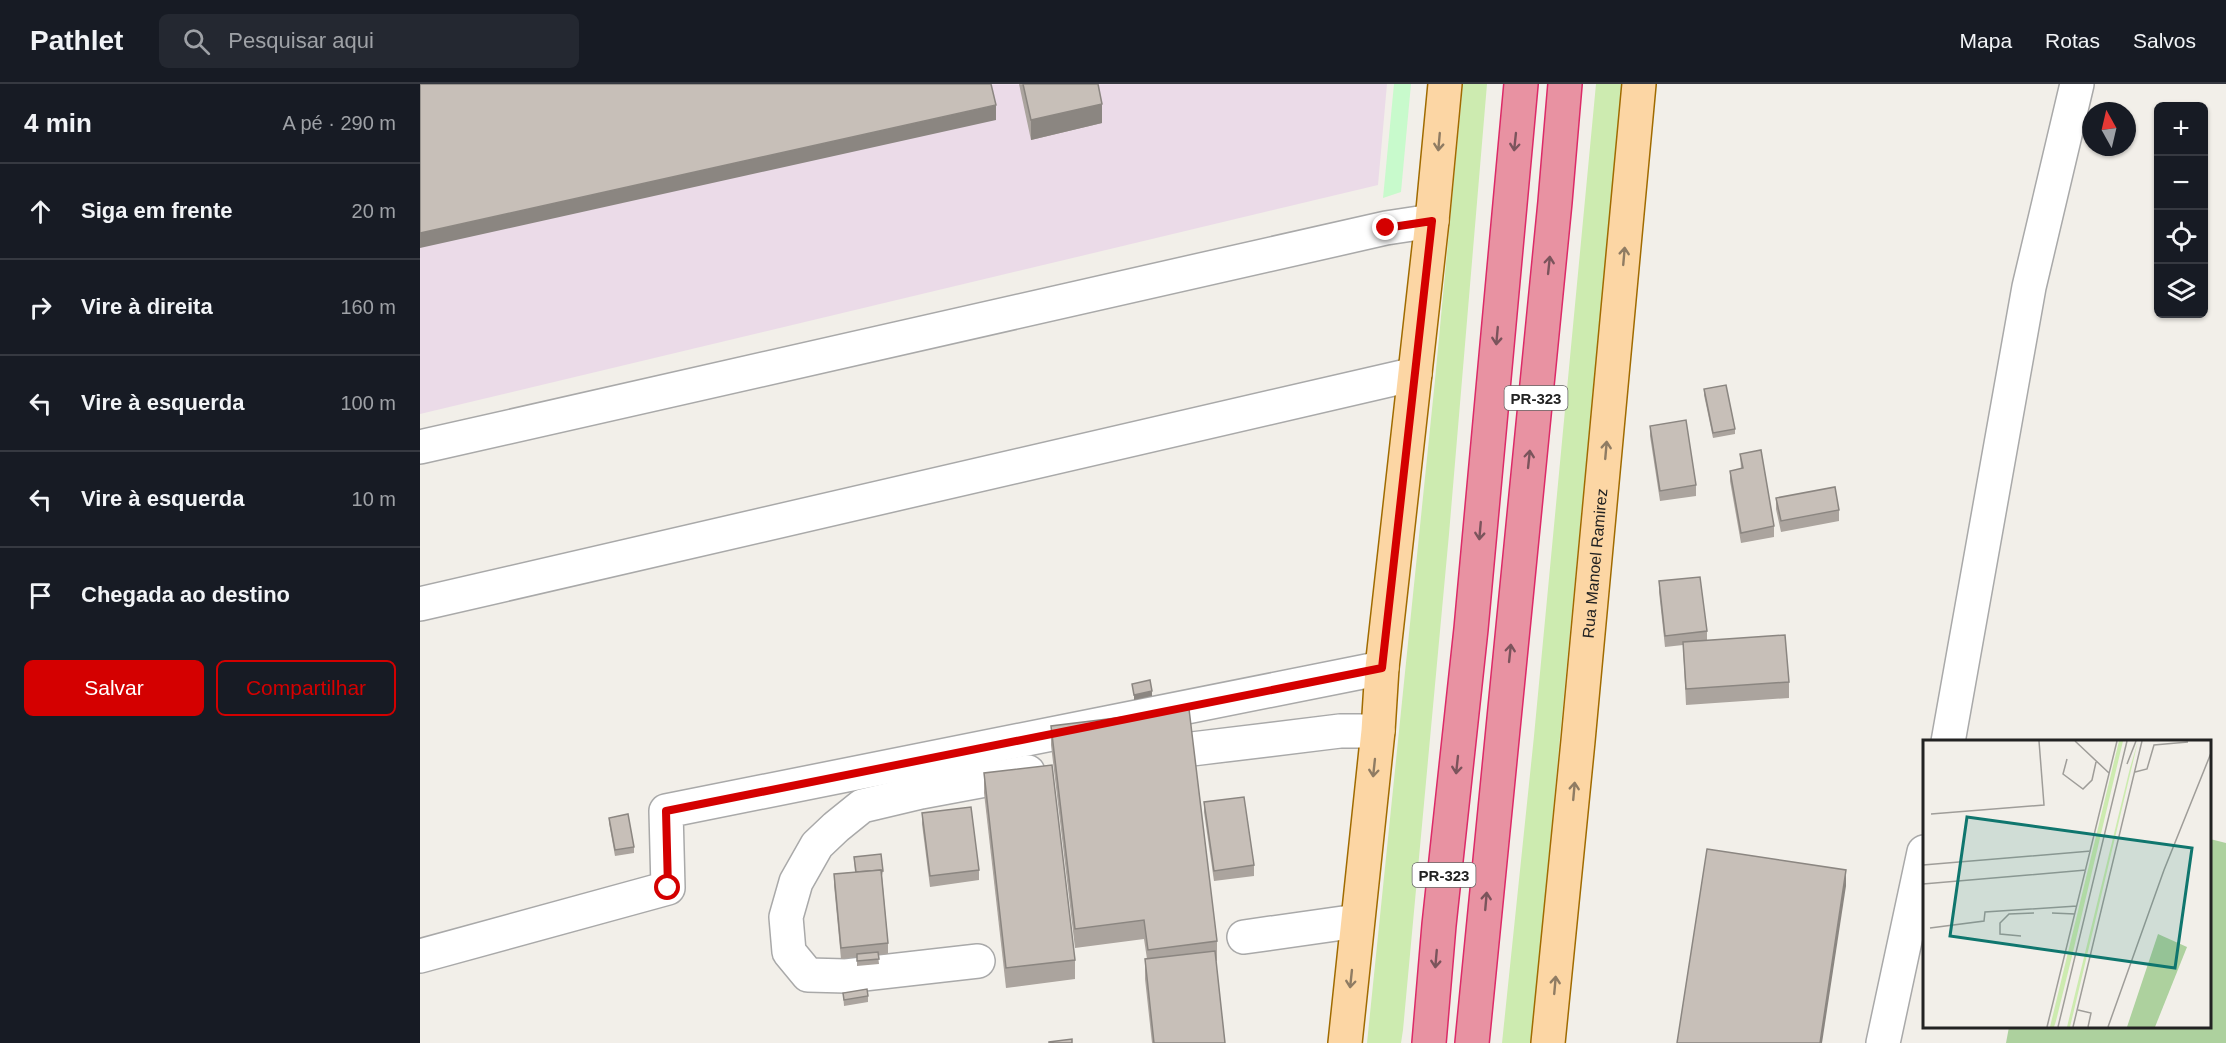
<!DOCTYPE html>
<html lang="pt">
<head>
<meta charset="utf-8">
<style>
	:root { --surface:#171b24; --page:#242831; --text:#f1f3f6; --muted:#9ea1a6; --line:#363941; --accent:#d40000 }
	body { margin:0; font-family:Arial,sans-serif; background:var(--page); color:var(--text) }
	.controls { position:absolute; right:18px; top:18px; display:grid; overflow:hidden; border-radius:9px; box-shadow:0 2px 4px #0004 }
	.controls button { width:54px; height:54px; display:grid; place-items:center; padding:0; border:0; border-bottom:2px solid var(--line); background:var(--surface); color:var(--text); font:30px sans-serif }
	.compass { position:absolute; left:1662px; top:18px; width:54px; height:54px; border-radius:50%; background:var(--surface); box-shadow:0 2px 4px #0004; rotate:352deg }
	.stop { position:absolute; width:18px; height:18px; margin:-14px; border:4px solid #d40000; border-radius:50%; background:#fff }
	.stop.end { background:#d40000; border-color:#fff; box-shadow:0 2px 6px #0008 }
	.list { margin:0; padding:0; list-style:none }
	h2 { display:flex; justify-content:space-between; align-items:center; height:78px; margin:0; padding:0 24px; font-size:26px }
	h2 small { font-size:20px; font-weight:400; color:var(--muted) }
	.list li { display:grid; grid-template-columns:39px 1fr auto; gap:18px; align-items:center; box-sizing:border-box; height:96px; padding:0 24px; border-top:2px solid var(--line) }
	.list b { display:block; font-size:22px; white-space:nowrap }
	.list em { font-size:20px; font-style:normal; color:var(--muted) }
	.actions { display:flex; gap:12px; padding:18px 24px }
	.actions a { flex:1; padding:14px 0; border:2px solid var(--accent); border-radius:9px; text-align:center; font-size:21px; color:var(--accent) }
	.actions .main { background:var(--accent); color:#fff }
	.icon { flex:none; width:33px; height:33px; fill:none; stroke:currentColor; stroke-width:2; stroke-linecap:round; stroke-linejoin:round }
	.map { position:relative; flex:none; width:1806px; height:959px; overflow:hidden }
	header { display:flex; align-items:center; gap:36px; box-sizing:border-box; height:84px; padding:0 30px; background:var(--surface); border-bottom:2px solid var(--line) }
	header strong { font-size:28px }
	nav { display:flex; gap:33px; margin-inline-start:auto; font-size:21px }
	.search { width:420px; height:54px; background:var(--page); display:flex; align-items:center; gap:15px; box-sizing:border-box; padding:0 21px; border-radius:9px; color:var(--muted); font-size:22px }
	main { display:flex }
	aside { flex:1; background:var(--surface) }
	.map>svg:first-child { display:block }
</style>
</head>
<body>
<header>
<strong>Pathlet</strong>
<div class="search"><svg class="icon" aria-label="search" viewBox="0 0 24 24"><circle cx="10" cy="10" r="6"/><path d="M15 15l6 6"/></svg>Pesquisar aqui</div>
<nav><a>Mapa</a><a>Rotas</a><a>Salvos</a></nav>
</header>
<main>
<aside>
<h2>4 min<small>A pé · 290 m</small></h2>
<ul class="list">
<li><svg class="icon" aria-label="ahead" viewBox="0 0 24 24"><path d="M12 20V5M6 11l6-6 6 6"/></svg><div><b>Siga em frente</b></div><em>20 m</em></li>
<li><svg class="icon" aria-label="right" viewBox="0 0 24 24"><path d="M7 20v-9h11M14 6l5 5-5 5"/></svg><div><b>Vire à direita</b></div><em>160 m</em></li>
<li><svg class="icon" aria-label="left" viewBox="0 0 24 24"><path d="M17 20v-9H6M10 6l-5 5 5 5"/></svg><div><b>Vire à esquerda</b></div><em>100 m</em></li>
<li><svg class="icon" aria-label="left" viewBox="0 0 24 24"><path d="M17 20v-9H6M10 6l-5 5 5 5"/></svg><div><b>Vire à esquerda</b></div><em>10 m</em></li>
<li><svg class="icon" aria-label="arrive" viewBox="0 0 24 24"><path d="M6 21V4h12l-3 4 3 4H6"/></svg><div><b>Chegada ao destino</b></div></li>
</ul>
<div class="actions"><a class="main">Salvar</a><a>Compartilhar</a></div>
</aside>
<div class="map">
<svg width="1806" height="959" viewBox="0 0 1806 959">
	<rect width="100%" height="100%" fill="#f2efe9"/>
	<polygon fill="#ebdbe8" points="0,0 967,0 958,101 0,330"/>
	<g fill="#cdebb0">
		<polygon points="1043,0 1067,0 1029,450 983,946 981,959 947,959 1015,296"/>
		<polygon points="1176,0 1202,0 1111,959 1082,959 1114,652"/>
	</g>
	<polygon fill="#add19e" points="1790,755 1806,759 1806,959 1586,959 1589,943 1790,942"/>
	<polygon fill="#c8facc" points="974,0 991,0 981,108 963,114"/>
	<g fill="none" stroke-linecap="round" stroke-linejoin="round">
		<defs>
			<g id="minor">
				<polyline points="0,363 966,144 1012,137"/>
				<polyline points="0,520 995,290"/>
				<polyline points="1528,658 1609,203 1657,0"/>
				<polyline points="772,665 920,647 958,647"/>
				<polyline points="824,853 937,837"/>
				<polyline points="0,872 248,804 246,727 962,584"/>
				<polyline points="558,877 426,892 388,891 369,868 366,833 376,798 397,761 416,743 442,722 501,708 608,688"/>
				<polyline points="1463,959 1504,768"/>
			</g>
			<g id="major">
				<polyline points="925,959 958,647 962,584 1012,137 1025,0"/>
				<path id="s1" d="M1128,959l30,-302 61,-657"/>
			</g>
			<g id="highway">
				<polyline points="1009,959 1019,841 1051,545 1101,0"/>
				<polyline points="1052,959 1135,118 1145,0"/>
			</g>
		</defs>
		<use href="#minor" stroke="#a9a9a9" stroke-width="36"/>
		<use href="#major" stroke="#a06b00" stroke-width="36"/>
		<use href="#highway" stroke="#dc2a67" stroke-width="36"/>
		<use href="#minor" stroke="#fff" stroke-width="33"/>
		<use href="#major" stroke="#fcd6a4" stroke-width="33"/>
		<use href="#highway" stroke="#e892a2" stroke-width="33"/>
	</g>
	<g fill="#aba49e">
		<polygon points="599,0 678,0 682,39 611,56"/>
		<polygon points="1284,305 1315,345 1315,350 1293,354 1284,311"/>
		<polygon points="1230,342 1276,401 1276,412 1240,417 1230,352"/>
		<polygon points="1320,370 1354,442 1354,453 1321,459 1310,397 1310,387 1321,385"/>
		<polygon points="1356,414 1419,426 1419,437 1361,448 1356,425"/>
		<polygon points="1239,497 1287,547 1287,556 1369,598 1369,614 1266,621 1263,561 1245,563 1239,508"/>
		<polygon points="631,642 797,857 797,877 796,877 805,959 732,959 725,895 725,875 727,875 724,855 655,864 631,661"/>
		<polygon points="564,689 655,876 655,895 586,904 564,709"/>
		<polygon points="784,718 834,781 834,792 794,797 784,728"/>
		<polygon points="502,729 559,786 559,796 510,803 502,740"/>
		<polygon points="189,734 214,763 214,769 195,772 189,739"/>
		<polygon points="434,773 463,787 462,792 468,859 468,870 458,871 459,880 437,882 437,873 421,875 414,801 414,790 435,788"/>
		<polygon points="423,909 448,912 448,918 424,922"/>
	</g>
	<g fill="#8b8681">
		<polygon points="682,20 682,39 611,56 611,36"/>
		<polygon points="576,21 576,36 0,164 0,149"/>
		<polygon points="732,607 732,612 714,616 714,611"/>
		<polygon points="1426,786 1426,802 1402,959 1400,959"/>
	</g>
	<g fill="#c7bfb8" stroke="#8b8681" stroke-width="1.5">
		<polygon points="0,0 571,0 576,21 0,149"/>
		<polygon points="603,0 678,0 682,20 611,36"/>
		<polygon points="1306,301 1315,345 1293,349 1284,305"/>
		<polygon points="1266,336 1276,401 1240,407 1230,342"/>
		<polygon points="1341,366 1354,442 1321,449 1310,387 1323,384 1320,370"/>
		<polygon points="1415,403 1419,426 1361,437 1356,414"/>
		<polygon points="1280,493 1287,547 1245,552 1239,497"/>
		<polygon points="1365,551 1369,598 1266,605 1263,558"/>
		<polygon points="730,596 732,607 714,611 712,600"/>
		<polygon points="769,625 797,857 728,866 724,836 655,845 631,642"/>
		<polygon points="632,681 655,876 586,884 564,689"/>
		<polygon points="824,713 834,781 794,787 784,718"/>
		<polygon points="551,723 559,786 510,792 502,729"/>
		<polygon points="208,730 214,763 195,766 189,734"/>
		<polygon points="1287,765 1426,786 1400,959 1257,959"/>
		<polygon points="461,770 463,787 461,787 461,786 436,788 434,773"/>
		<polygon points="461,786 468,859 421,864 414,790"/>
		<polygon points="795,867 805,959 734,959 725,875"/>
		<polygon points="458,868 459,875 437,877 437,870"/>
		<polygon points="447,905 448,912 424,916 423,909"/>
		<polygon points="652,955 652,959 629,959 629,958"/>
	</g>
	<defs><path id="oneway-shaft" d="M-6 0H5M1.5-3L5.5 0L1.5 3" fill="none" stroke-width="1.6" stroke-linecap="round" stroke-linejoin="round" transform="scale(1.5)"/></defs>
	<g stroke="#8f7c63">
		<use href="#oneway-shaft" transform="translate(1019 58) rotate(95)"/>
		<use href="#oneway-shaft" transform="translate(1204 172) rotate(-85)"/>
		<use href="#oneway-shaft" transform="translate(1186 366) rotate(-85)"/>
		<use href="#oneway-shaft" transform="translate(954 684) rotate(96)"/>
		<use href="#oneway-shaft" transform="translate(1154 707) rotate(-85)"/>
		<use href="#oneway-shaft" transform="translate(931 895) rotate(96)"/>
		<use href="#oneway-shaft" transform="translate(1135 901) rotate(-85)"/>
	</g>
	<g stroke="#7b545c">
		<use href="#oneway-shaft" transform="translate(1095 58) rotate(96)"/>
		<use href="#oneway-shaft" transform="translate(1129 181) rotate(-84)"/>
		<use href="#oneway-shaft" transform="translate(1077 252) rotate(95)"/>
		<use href="#oneway-shaft" transform="translate(1109 375) rotate(-84)"/>
		<use href="#oneway-shaft" transform="translate(1060 447) rotate(95)"/>
		<use href="#oneway-shaft" transform="translate(1090 569) rotate(-84)"/>
		<use href="#oneway-shaft" transform="translate(1037 681) rotate(96)"/>
		<use href="#oneway-shaft" transform="translate(1066 817) rotate(-85)"/>
		<use href="#oneway-shaft" transform="translate(1016 875) rotate(95)"/>
	</g>
	<g fill="none" stroke-linecap="round" stroke-linejoin="round">
		<polyline stroke="#d40000" stroke-width="8" points="248,804 246,727 962,584 1012,137 966,144"/>
	</g>
	<g text-anchor="middle" dominant-baseline="central" stroke-width="6" stroke-linejoin="round" paint-order="stroke">
		<g fill="#fff" stroke="#646464" stroke-width="1.5">
			<rect x="1084.5" y="302" width="63" height="24" rx="4.5"/>
			<rect x="992.5" y="779" width="63" height="24" rx="4.5"/>
		</g>
		<g font-size="15" font-weight="bold" fill="#222">
			<text x="1116" y="314">PR-323</text>
			<text x="1024" y="791">PR-323</text>
		</g>
		<g font-size="16" fill="#222" stroke="#fff">
			<text stroke="none"><textPath href="#s1" startOffset="482">Rua Manoel Ramirez</textPath></text>
		</g>
	</g>
	<g transform="translate(1503 656)">
		<rect width="288" height="288" fill="#f2efe9"/>
		<path d="M196,1h4l-50,211 -17,69 -2,6h-4zM215,1l-68,286h-3l63,-259z" fill="#cdebb0"/>
		<path d="M235,194l29,13 -32,80h-28z" fill="#add19e"/>
		<path fill="none" stroke="#9f9d99" stroke-width="1.5" d="M152,1l34,32M144,19l-4,15 20,15 9,-9 4,-18M204,24l9,-23M212,32l12,-3 7,-24 34,-3M8,74l113,-9 -5,-64M0,125l168,-14M0,144l163,-14M129,173l23,1M7,188l54,-7 1,-9 92,-6M98,196l-21,-2v-11l9,-9 25,-1M155,270l13,3 -3,14M124,287l70,-286M135,287l69,-286M150,287l69,-286M185,287l56,-157 47,-117"/>
		<path fill="#0f766e" fill-opacity="0.15" stroke="#0f766e" stroke-width="3" d="M44,77l225,31 -17,120 -225,-32z"/>
		<rect width="288" height="288" fill="none" stroke="#222" stroke-width="3"/>
	</g>
</svg>
<div class="controls">
<button>+</button>
<button>−</button>
<button><svg class="icon" aria-label="locate" viewBox="0 0 24 24"><circle cx="12" cy="12" r="6"/><path d="M12 2v4M12 18v4M2 12h4M18 12h4"/></svg></button>
<button><svg class="icon" aria-label="layers" viewBox="0 0 24 24"><path d="M12 4l9 5-9 5-9-5zM3 14l9 5 9-5"/></svg></button>
</div>
<svg class="compass" viewBox="-18 -18 36 36"><path d="M0-13l5 13h-10z" fill="#e53935"/><path d="M0 13l5-13h-10z" fill="#9ea1a6"/></svg>
<div class="stop" style="left:248px;top:804px"></div>
<div class="stop end" style="left:966px;top:144px"></div>
</div>
</main>
</body>
</html>
